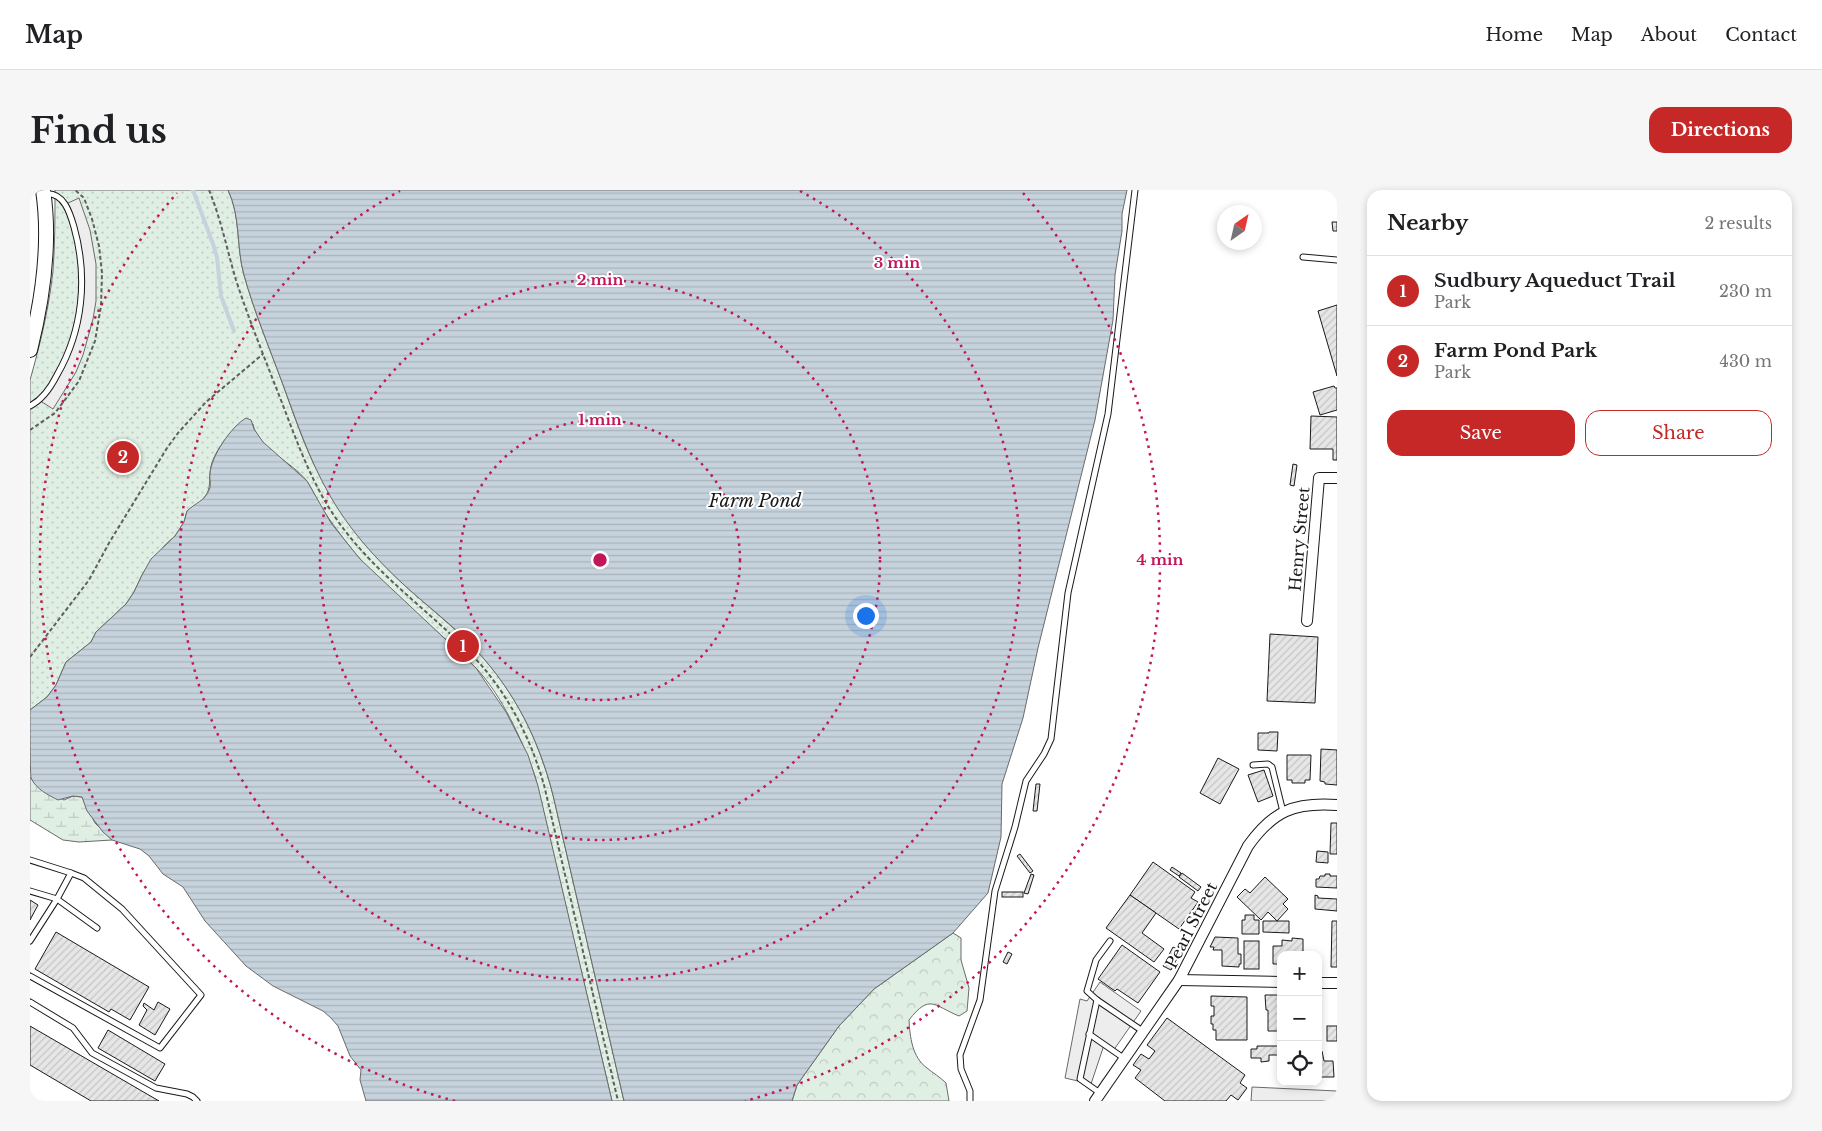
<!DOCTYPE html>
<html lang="en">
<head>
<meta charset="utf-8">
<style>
	:root { --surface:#fff; --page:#f6f6f6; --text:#202124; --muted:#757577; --line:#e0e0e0; --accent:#c62828 }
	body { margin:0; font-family:"Libre Baskerville",serif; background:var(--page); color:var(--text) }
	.controls { position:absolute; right:15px; bottom:15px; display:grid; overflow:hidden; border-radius:10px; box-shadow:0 2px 8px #0003 }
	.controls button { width:45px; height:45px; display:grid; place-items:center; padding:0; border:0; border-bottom:1px solid var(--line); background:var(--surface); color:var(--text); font:25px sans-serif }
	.compass { position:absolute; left:1187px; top:15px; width:45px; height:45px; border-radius:50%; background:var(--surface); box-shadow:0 2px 8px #0003; rotate:34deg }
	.you { position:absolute; left:835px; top:425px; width:18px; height:18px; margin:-12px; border:4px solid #fff; border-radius:50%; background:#1a73e8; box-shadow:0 0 0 8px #1a73e833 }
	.badge { display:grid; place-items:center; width:32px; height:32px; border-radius:50%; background:var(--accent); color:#fff; font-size:16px; font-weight:700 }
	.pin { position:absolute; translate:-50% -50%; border:2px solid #fff; box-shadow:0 1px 5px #0006 }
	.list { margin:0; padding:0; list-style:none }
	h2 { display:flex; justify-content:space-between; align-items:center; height:65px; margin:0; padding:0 20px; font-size:21px }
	h2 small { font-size:16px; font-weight:400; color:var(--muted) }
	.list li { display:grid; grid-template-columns:32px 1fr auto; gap:15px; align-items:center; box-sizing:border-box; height:70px; padding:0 20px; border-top:1px solid var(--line) }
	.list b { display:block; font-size:19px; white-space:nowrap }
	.list p { margin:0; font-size:16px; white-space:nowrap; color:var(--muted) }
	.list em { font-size:16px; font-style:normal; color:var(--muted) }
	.actions { display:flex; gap:10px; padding:15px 20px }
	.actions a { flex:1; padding:11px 0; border:1px solid var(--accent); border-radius:15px; text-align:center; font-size:18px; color:var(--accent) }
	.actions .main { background:var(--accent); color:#fff }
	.icon { flex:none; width:28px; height:28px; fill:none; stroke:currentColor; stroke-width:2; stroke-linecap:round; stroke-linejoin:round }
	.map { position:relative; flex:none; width:1307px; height:911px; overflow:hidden; border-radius:15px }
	header { display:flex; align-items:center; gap:30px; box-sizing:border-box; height:70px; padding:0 25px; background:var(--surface); border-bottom:1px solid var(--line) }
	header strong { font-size:24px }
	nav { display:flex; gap:28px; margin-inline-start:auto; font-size:18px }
	.intro { display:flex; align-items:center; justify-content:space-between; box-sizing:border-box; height:120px; padding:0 30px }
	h1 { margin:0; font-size:35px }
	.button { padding:12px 22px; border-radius:15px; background:var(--accent); color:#fff; font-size:18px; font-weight:700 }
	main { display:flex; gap:30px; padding:0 30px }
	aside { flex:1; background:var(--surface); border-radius:15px; box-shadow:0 2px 8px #0003 }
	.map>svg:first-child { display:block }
</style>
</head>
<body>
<header>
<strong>Map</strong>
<nav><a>Home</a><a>Map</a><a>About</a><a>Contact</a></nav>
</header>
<div class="intro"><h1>Find us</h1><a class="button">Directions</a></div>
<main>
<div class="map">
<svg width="1307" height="911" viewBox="0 0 1307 911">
	<defs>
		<pattern id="forest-crowns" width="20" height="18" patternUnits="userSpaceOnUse" patternTransform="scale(1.25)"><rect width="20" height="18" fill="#e0efe3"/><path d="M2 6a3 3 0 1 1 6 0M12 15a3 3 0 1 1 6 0" fill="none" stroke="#c0ccc2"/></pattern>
		<pattern id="wetland-marsh" width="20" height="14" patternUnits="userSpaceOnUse" patternTransform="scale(1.25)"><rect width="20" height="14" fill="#e0efe3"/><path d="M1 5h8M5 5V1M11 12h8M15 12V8" fill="none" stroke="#c0ccc2"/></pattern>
		<pattern id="park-dots" width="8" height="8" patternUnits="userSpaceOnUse" patternTransform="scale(1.25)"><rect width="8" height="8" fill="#e0efe3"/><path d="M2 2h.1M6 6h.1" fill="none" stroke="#c0ccc2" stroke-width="1.8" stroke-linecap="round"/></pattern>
		<pattern id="water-rules" width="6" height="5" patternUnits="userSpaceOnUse" patternTransform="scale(1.25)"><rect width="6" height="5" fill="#c6d2dc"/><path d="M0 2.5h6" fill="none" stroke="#aab4bc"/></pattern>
		<pattern id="building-hatch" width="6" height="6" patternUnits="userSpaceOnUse" patternTransform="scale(1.25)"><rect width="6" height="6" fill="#e6e6e6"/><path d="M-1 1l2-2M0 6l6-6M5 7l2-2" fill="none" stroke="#c5c5c5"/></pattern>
	</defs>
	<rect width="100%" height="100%" fill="#fff"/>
	<path fill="url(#forest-crowns)" stroke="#6a6a6a" d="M923,743l8,5v22l8,28 -2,23 -8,5c-25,-10 -29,-23 -50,4 1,17 3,37 18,48 6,5 13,9 19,15l3,18h-157l5,-16 42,-59 35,-37z"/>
	<polygon fill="url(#wetland-marsh)" stroke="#6a6a6a" points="0,587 7,596 34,610 43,606 52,607 65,633 82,650 49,652 33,650 0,630"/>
	<path fill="url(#park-dots)" stroke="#6a6a6a" d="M25,0h173c13,27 8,57 16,85 10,36 25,72 38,107 12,33 23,67 40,98 20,40 48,73 81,104 24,22 50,42 73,66 39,41 63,91 77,145l71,306h-12l-77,-325c-13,-36 -33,-81 -60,-109 -34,-35 -75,-64 -108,-100 -17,-19 -32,-39 -46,-60 -5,-9 -9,-19 -15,-27 -14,-18 -49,-32 -53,-56l-16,1c-11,13 -26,30 -27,48 -1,11 1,17 -7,26 -4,6 -11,7 -16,12l-3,11 -9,14 -10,9 -23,30 -8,17 -8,12 -30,28 -5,10 -25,20 -10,23 -9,12 -17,13v-330c10,-35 19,-72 23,-109 2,-27 2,-54 2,-81z"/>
	<g fill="#ededed" stroke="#6a6a6a">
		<polygon points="49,8 60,40 66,74 66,111 63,129 53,165 46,182 23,219 9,210 33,176 49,127 52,76 36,14"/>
		<polygon points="1070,792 1111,821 1083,861 1074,855 1061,894 1035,888 1050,809 1057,811"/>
		<polygon points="1222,897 1307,901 1307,911 1221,911"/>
	</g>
	<g fill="url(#water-rules)" stroke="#6a6a6a">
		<path d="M198,0h899l-5,24v17l-7,44 -2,45 -18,100 -57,228 -15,70 -21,66 -1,53 -13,56 -35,40 -79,56 -35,37 -42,59 -5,16h-168l-71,-306c-14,-55 -38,-103 -77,-145 -22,-24 -49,-44 -73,-66 -29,-27 -55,-56 -74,-90 -20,-35 -33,-74 -47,-112 -13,-35 -28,-71 -38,-107 -8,-28 -3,-58 -16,-85z"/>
		<path d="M216,228l5,2 3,9 9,13 44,39 24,42 29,36 116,109 30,44 22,43 10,31 74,315h-246l-6,-21 1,-10 -11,-14 -12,-30 -7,-8 -8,-7 -50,-25 -27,-20 -41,-45 -22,-34 -20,-13 -14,-18 -9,-7 -28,-9 -9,-8 -16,-21 -5,-14 -9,-1 -15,4c-10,-5 -22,-11 -27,-22 -1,-7 -1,-57 -1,-68l17,-13 9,-12 10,-23 25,-20 5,-10 30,-28 8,-12 8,-17 9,-16 24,-23 9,-14 3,-11c8,-8 18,-10 22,-21 3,-6 0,-11 1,-16 1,-18 21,-47 36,-56z"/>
	</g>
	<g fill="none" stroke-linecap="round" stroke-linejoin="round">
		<polyline stroke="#c6d2dc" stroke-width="4" points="163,0 183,54 187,67 191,106 204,141"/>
	</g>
	<g fill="url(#building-hatch)" stroke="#1a1a1a">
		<polygon points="1302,32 1307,32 1307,41 1303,41"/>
		<polygon points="1307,115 1307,186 1288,121"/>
		<polygon points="1304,196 1305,198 1307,198 1307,220 1290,225 1283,202"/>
		<polygon points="1281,226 1307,227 1307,270 1303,270 1303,259 1280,259"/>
		<polygon points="1263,274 1267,275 1264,296 1260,295"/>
		<polygon points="1240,444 1288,447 1285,513 1237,511"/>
		<polygon points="1239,542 1248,542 1247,561 1228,560 1228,543 1239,543"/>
		<polygon points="1291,559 1307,560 1307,595 1295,594 1295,592 1290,591"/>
		<polygon points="1257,565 1281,565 1280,590 1275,590 1275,593 1262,593 1262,590 1257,590"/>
		<polygon points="1188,568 1209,579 1190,614 1170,603"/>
		<polygon points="1234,580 1243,606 1228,612 1218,585"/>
		<polygon points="1006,594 1010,594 1007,621 1003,621"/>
		<polygon points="1301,633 1307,633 1307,664 1300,664"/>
		<polygon points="1287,661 1298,662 1298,673 1286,672"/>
		<polygon points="990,664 1003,681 1000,683 987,666"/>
		<polygon points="1123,672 1165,702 1161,708 1168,712 1149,739 1100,705"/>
		<polygon points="1142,677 1151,683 1149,686 1140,680"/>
		<polygon points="1152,683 1171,697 1168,701 1149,687"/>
		<polygon points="1001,684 1004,685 998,704 994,703"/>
		<polygon points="1295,684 1300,684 1300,686 1307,686 1307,698 1286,697 1286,689 1289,689 1290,686 1295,686"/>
		<polygon points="1235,687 1258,709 1253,714 1258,719 1247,731 1238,722 1231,730 1207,707 1215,699 1220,703"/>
		<rect x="972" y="702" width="21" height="5"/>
		<polygon points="1100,705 1126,723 1112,743 1134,759 1124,772 1076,738"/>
		<polygon points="1285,705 1288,706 1288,708 1307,709 1307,721 1285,719"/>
		<polygon points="0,710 8,715 0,730"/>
		<polygon points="1215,725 1224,725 1224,730 1229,730 1229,744 1212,744 1212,730 1215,730"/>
		<polygon points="1233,731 1259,731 1259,743 1233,742"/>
		<polygon points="1302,731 1307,731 1307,777 1301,777"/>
		<polygon points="26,742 119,797 100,830 81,819 79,822 5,779"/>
		<polygon points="1185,747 1208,748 1208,764 1211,764 1211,774 1209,774 1209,777 1192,776 1192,760 1183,760 1184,757 1180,757"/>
		<polygon points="1262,748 1273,749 1273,765 1251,765 1251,774 1243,774 1243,756 1252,756 1252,750 1262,751"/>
		<rect x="1214" y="751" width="15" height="28"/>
		<polygon points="1092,755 1130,782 1108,813 1087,799 1085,801 1068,789"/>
		<polygon points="1143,757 1151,761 1141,780 1133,776"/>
		<polygon points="978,762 982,764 977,774 973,772"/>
		<polygon points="1235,805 1251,805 1251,841 1238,841 1238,820 1236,820"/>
		<polygon points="1181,806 1217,807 1217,850 1186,850 1186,840 1183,840 1183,834 1181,834 1181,826 1184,826 1184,816 1181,816"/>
		<polygon points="128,812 140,819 125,845 109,835 117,820 113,816 114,813 124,820"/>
		<polygon points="1137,828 1215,885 1210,893 1217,898 1208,910 1201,905 1196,911 1135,911 1105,888 1111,880 1103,875 1111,864 1119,869 1125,861 1117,855"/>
		<polygon points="0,836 129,911 61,911 0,875"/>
		<rect x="1297" y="836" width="10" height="15"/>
		<polygon points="78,840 135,874 125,891 68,858"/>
		<polygon points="1227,856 1251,856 1250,865 1239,865 1239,871 1231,872 1231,868 1221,868 1221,859 1227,859"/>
		<polygon points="1288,861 1292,861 1294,871 1303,871 1304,887 1288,887"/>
	</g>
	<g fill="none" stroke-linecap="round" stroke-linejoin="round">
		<defs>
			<g id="service">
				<polyline points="1273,67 1307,70"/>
				<path d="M0,216c12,-6 21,-19 27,-31 26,-45 31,-98 17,-148 -4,-14 -10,-35 -29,-33"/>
				<polyline points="1223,575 1238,574 1242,577 1253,622"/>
				<polyline points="0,670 41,683 27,709 67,738"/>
				<polyline points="0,701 27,709 0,751"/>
				<polyline points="1080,751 1066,770 1057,801 1067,810 1114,842"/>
				<polyline points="0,786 130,858 171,805 92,719 54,688 41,683"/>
				<polyline points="1067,810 1050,889 1070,903"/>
				<polyline points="0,812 43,838 62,863 126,898 157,904 163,907 167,911"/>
				<polyline points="1059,844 1095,869"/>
				<polyline points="940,911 940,901 931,879 930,865 950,810 965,701 985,637 996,591 1014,564 1021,549 1038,403 1078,224 1105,0"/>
			</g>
			<g id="minor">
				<polyline points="1277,431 1289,288 1307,288"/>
				<polyline points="1149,790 1251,792"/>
				<polyline points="1288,793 1307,793"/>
				<path d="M1065,911l84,-121 69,-134c25,-35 46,-44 89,-41"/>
			</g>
			<path id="tertiary" d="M0,160c13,-52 21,-107 13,-160"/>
		</defs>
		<use href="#service" stroke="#1a1a1a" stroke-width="7"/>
		<use href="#minor" stroke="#1a1a1a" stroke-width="12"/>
		<use href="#tertiary" stroke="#1a1a1a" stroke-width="16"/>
		<g stroke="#5f5f5f" stroke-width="2" stroke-dasharray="4 2.5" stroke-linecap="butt">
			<path d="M179,0c12,29 18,60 27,90 12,37 27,74 41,110 17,43 31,86 56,124 37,56 92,93 138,140 35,36 59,82 73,131l74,316"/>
			<polyline points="0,240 25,223 49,191 65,151 71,116 72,83 69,56 62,29 54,8 45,0"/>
			<polyline points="0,467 59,390 79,353 137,258 148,243 176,212 233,164"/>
		</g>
		<use href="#service" stroke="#fff" stroke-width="5"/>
		<use href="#minor" stroke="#fff" stroke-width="10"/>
		<use href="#tertiary" stroke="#fff" stroke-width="14"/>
	</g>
	<g fill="none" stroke="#c2185b" stroke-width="2.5" stroke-dasharray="2.5 5">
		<circle cx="570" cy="370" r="140"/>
		<circle cx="570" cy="370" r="280"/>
		<path d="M770 1A420 420 0 1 1 370 1"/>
		<path d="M425 911A560 560 0 0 1 147 3M993 3A560 560 0 0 1 715 911"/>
	</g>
	<g text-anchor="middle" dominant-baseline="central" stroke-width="4" stroke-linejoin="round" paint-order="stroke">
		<g font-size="16" fill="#1a1a1a" stroke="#fff">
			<text transform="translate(1269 349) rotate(-85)">Henry Street</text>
			<text transform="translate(1161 735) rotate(-63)">Pearl Street</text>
		</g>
		<g font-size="18" font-style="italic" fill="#1a1a1a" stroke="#fff">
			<text x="725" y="311">Farm Pond</text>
		</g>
	</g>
	<circle cx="570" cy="370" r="8" fill="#c2185b" stroke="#fff" stroke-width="2.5"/>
	<g font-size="15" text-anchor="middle" font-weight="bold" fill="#c2185b" stroke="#fff" stroke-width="4" stroke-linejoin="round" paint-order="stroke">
		<text x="867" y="78">3 min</text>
		<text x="570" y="95">2 min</text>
		<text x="570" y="235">1 min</text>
		<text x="1130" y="375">4 min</text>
	</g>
</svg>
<div class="controls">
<button>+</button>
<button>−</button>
<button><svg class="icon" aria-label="locate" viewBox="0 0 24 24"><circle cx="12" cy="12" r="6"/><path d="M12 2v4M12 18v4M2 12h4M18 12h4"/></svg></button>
</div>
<svg class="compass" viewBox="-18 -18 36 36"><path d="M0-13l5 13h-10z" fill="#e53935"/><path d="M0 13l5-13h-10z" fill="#757577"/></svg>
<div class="you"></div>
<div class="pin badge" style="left:433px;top:456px">1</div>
<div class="pin badge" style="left:93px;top:267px">2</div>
</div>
<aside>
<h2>Nearby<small>2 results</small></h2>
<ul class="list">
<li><span class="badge">1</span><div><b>Sudbury Aqueduct Trail</b><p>Park</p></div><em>230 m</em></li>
<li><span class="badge">2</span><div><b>Farm Pond Park</b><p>Park</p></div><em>430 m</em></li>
</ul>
<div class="actions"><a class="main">Save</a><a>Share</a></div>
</aside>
</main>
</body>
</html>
